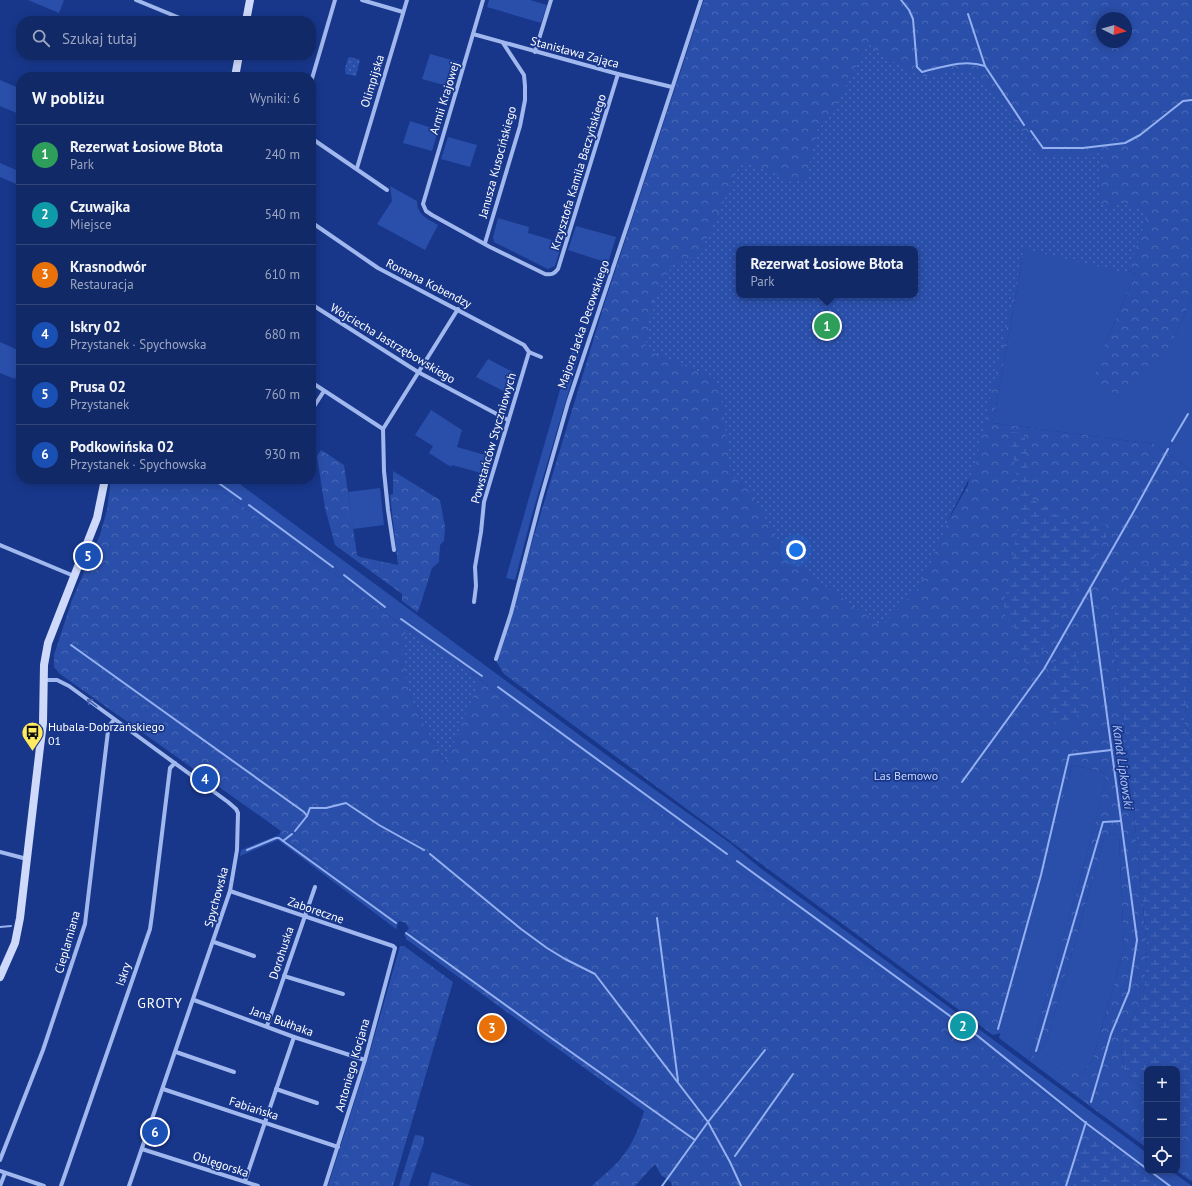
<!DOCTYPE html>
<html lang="pl">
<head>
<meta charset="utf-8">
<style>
	:root { --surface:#122968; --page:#1b316e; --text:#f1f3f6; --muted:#9ca6c0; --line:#31457c; --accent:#ffeb5f }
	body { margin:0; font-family:"PT Sans",sans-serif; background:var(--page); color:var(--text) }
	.controls { position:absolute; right:12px; bottom:12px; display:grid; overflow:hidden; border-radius:8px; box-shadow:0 2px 10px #0003 }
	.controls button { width:36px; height:36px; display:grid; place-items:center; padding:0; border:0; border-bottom:1px solid var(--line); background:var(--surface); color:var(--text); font:20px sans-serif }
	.compass { position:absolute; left:1096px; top:12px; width:36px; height:36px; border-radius:50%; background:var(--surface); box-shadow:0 2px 10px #0003; rotate:95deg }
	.you { position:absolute; left:796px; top:550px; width:14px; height:14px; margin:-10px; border:3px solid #fff; border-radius:50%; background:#1a73e8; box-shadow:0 0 0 6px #1a73e833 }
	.badge { display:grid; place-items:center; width:26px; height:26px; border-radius:50%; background:var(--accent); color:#fff; font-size:13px; font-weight:700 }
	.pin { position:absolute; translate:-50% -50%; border:2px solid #fff; box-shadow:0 1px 4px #0006 }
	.popup { position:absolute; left:736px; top:246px; width:182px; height:52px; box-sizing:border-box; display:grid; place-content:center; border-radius:8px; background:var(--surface); filter:drop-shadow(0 1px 3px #0005); font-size:13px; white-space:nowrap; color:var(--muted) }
	.popup b { font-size:15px; color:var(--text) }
	.popup::after { content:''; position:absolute; left:50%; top:100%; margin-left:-8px; border:8px solid transparent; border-top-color:var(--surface) }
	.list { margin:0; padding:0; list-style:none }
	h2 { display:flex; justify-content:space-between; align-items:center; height:52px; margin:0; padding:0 16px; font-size:17px }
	h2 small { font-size:13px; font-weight:400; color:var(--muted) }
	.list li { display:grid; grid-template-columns:26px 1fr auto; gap:12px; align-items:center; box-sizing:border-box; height:60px; padding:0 16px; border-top:1px solid var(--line) }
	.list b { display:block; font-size:15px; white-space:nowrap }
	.list p { margin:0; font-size:13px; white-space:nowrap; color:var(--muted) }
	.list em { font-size:13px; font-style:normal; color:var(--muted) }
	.icon { flex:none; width:22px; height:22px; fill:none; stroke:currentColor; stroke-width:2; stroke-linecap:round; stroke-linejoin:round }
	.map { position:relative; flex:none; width:1192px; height:1186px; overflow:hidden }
	.search { position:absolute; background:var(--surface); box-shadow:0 2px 10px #0003; left:16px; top:16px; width:300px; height:44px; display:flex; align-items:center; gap:10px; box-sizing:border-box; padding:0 14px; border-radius:16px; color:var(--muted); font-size:15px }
	.panel { position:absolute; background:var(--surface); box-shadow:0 2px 10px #0003; left:16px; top:72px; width:300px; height:412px; border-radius:16px }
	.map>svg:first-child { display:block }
</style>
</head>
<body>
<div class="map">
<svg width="1192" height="1186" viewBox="0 0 1192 1186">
	<defs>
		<pattern id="forest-crowns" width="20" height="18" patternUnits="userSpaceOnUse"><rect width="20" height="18" fill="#2a4faa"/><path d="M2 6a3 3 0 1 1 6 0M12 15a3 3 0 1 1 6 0" fill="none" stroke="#4a69b7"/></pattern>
		<pattern id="wetland-marsh" width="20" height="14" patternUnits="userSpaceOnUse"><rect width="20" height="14" fill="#2a4faa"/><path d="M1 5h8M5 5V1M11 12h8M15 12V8" fill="none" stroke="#4a69b7"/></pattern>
		<pattern id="park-dots" width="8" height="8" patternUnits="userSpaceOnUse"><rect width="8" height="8" fill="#2a4faa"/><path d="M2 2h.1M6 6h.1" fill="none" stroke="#4a69b7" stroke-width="1.8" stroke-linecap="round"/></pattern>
	</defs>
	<rect width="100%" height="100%" fill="#18378b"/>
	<g fill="#2a4faa">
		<polygon points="28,0 64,0 59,13"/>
		<polygon points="489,0 530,0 547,5 541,23 487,7"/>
		<polygon points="430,54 459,62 451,87 422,79"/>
		<polygon points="0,80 21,89 21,115 0,106"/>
		<polygon points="410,121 438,130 432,151 403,143"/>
		<polygon points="448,137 477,145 470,167 441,159"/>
		<polygon points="0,163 21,172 21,186 0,177"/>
		<path d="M390,186l27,15c0,14 11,18 21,24l-13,25 -48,-26 15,-23z"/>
		<polygon points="498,218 529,227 528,233 562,243 555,266 548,269 494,242 493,237"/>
		<polygon points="576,226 616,237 608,263 568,250"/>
		<polygon points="1024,249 1136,273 1106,342 1169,348 1192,298 1192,471 1154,444 993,423"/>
		<polygon points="578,330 585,332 573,376 566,373"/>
		<polygon points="0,342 18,350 21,343 21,365 15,379 0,373"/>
		<polygon points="488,359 517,374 511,395 476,377"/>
		<polygon points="564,376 572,380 531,518 515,580 506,578"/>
		<polygon points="431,410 462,430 457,447 492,457 488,475 452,465 451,467 429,453 433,446 415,435"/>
		<polygon points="206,479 233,479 616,762 730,843 759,867 1147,1153 1147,1171 1171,1171 1192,1186 1166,1186 1014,1070 501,696 482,681 406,628 321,564"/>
		<polygon points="380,488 384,525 353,529 348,492"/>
		<polygon points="1072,765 1103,772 1106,779 1087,855 1032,1048 1029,1060 1039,1052 1047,1040 1101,850 1103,836 1110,833 1119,836 1124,949 1093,1059 1083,1073 1063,1067 1056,1081 999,1038"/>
		<polygon points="279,835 399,921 396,929 278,840 240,856 241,850"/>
		<polygon points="400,946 404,946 358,1107 333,1186 328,1186 367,1062"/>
	</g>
	<g fill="url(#forest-crowns)" fill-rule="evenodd">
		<path d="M704,0h488v298l-23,50 -49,49 -27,-17 13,-38 30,-69 -112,-24 -31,174 161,21 38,27v99l-10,-12 -71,70 18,134 18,186 -3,43 -23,56 3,24 23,22v55l-91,-67 7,-15 20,7 10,-14 31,-110 -5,-113 -9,-3 -7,3 -2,14 -54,190 -8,12 -10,9 3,-13 55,-193 19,-76 -3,-7 -31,-7 -71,268 -8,2 -489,-361 -8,-13 107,-353zM1102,18h24v24h-24zM813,181l167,95 -4,146 -8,63 -64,115 -167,-245 -33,-96z"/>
		<polygon points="321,450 344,465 357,555 360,557 398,565 390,495 393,494 393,471 440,500 445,527 444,541 440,545 439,562 432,568 419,609 417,612 402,601 402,594 335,545 325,508 317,456"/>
		<path d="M111,479h95l115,85 85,64 76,53 19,15 513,374 152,116h-494l-1,-4 -10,-7 -6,-11 -20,22h-43c9,-9 21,-18 29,-28 12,-14 18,-30 23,-47l-238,-172v-2l-2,-2 5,-7 -4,-5 -6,-2 -120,-86 2,-4 -221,-157 -6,-7v-12l18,-55 28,-65 7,-25zM406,631l73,49 -34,84 -11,-19 -25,-52z"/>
		<polygon points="1192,647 1192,737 1184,723"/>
		<polygon points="404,946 453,982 393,1186 333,1186 358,1107"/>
		<polygon points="1192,1124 1192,1180 1191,1181 1177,1171 1177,1128"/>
		<polygon points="415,1135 422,1136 424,1138 424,1142 409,1186 399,1186"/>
		<polygon points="432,1172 472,1186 428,1186"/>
	</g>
	<g fill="url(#wetland-marsh)">
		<path d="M1011,432l13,1 8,66c12,8 22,17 36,20 14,4 23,-1 38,6l1,11 -70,124 -9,4 -6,-4 -2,-26 -15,-17 -1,-14 15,-81v-28l-7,-48z"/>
		<polygon points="1182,558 1192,570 1192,647 1184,723 1192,737 1192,1124 1177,1128 1177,1069 1147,1069 1147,1093 1124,1071 1121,1047 1144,991 1147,948 1129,762 1111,628 1127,569"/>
		<polygon points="1065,645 1075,648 1081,685 1083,707 1069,728 1055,724 1050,713 1048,675"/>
		<polygon points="1090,1133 1164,1186 1062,1186"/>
	</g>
	<g fill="url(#park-dots)" fill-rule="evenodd">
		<path d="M868,44c13,9 44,33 58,32 16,0 32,-8 48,-3 13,4 49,60 59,74l7,7 6,2 39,-1 18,-2 -4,50 14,6 7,-9 28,14 -21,59 -103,-24 -50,220 -23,45 -22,53 -13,23 -32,34 -4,1 -91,-65 -42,-73 -16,-11 -9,-77 -6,-20 -71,-30 7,-45 21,-40 26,-8 43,-95 36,14 7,7 21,-3 13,-54 14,-14zM739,249h176v46h-176z"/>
		<polygon points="350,57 360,60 356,76 346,74 345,69 348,58"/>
		<polygon points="406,630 480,680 445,764 434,745 409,693 402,653"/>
	</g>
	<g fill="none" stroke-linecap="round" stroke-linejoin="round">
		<g stroke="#94b0f1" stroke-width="2">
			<path d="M901,0l8,10 4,9 4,48 5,5c21,-5 42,-13 63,-6l39,59"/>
			<polyline points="968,14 985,66"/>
			<polyline points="1031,131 1043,148 1083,148 1125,143 1140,135 1183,101 1192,100"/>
			<polyline points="1172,441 1188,414"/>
			<polyline points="213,479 241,499"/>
			<polyline points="249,505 333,567"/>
			<polyline points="344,575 385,607"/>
			<polyline points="1090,588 1137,940 1129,991 1111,1034 1091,1102"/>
			<polyline points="401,619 482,676"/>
			<polyline points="71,645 304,812 307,816"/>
			<polyline points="498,687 727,854"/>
			<polyline points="962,782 1044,669 1134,511 1168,449"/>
			<polyline points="295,831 307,816 310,808 326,808 346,803 379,825 424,850"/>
			<polyline points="283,841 292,834"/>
			<polyline points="247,850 276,838 279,838 396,923"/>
			<polyline points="430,854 521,929 547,948 565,959 595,974 708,1122 730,1162 741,1186"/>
			<polyline points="737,861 961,1024"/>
			<polyline points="657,918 678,1081"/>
			<polyline points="0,927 11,926"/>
			<polyline points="406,933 547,1035 695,1140"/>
			<polyline points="998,1029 1041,875 1069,755 1111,750"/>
			<polyline points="974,1033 1086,1123 1147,1169"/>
			<polyline points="1036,1051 1103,822 1121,821"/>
			<polyline points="735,1156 793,1074"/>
			<polyline points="1150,1171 1170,1186"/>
			<polyline points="662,1186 708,1122 765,1050"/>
			<polyline points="1066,1186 1086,1122"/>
		</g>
		<g stroke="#a1b8ee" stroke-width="4">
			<polyline points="136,0 187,21"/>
			<polyline points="362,0 403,12"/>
			<path d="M483,0l-60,204 3,7 6,4 58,32 55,27c7,1 9,0 13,-5l60,-195"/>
			<polyline points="473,34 618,74 672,87"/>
			<polyline points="535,52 551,0"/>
			<polyline points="311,82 335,0"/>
			<polyline points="311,138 387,190"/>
			<polyline points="357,168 407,0"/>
			<polyline points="311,222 378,268 524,345 529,352 541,357"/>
			<polyline points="485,243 520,126 525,100 525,86 524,75 503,43"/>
			<polyline points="311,304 418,372 508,420"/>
			<polyline points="311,382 383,429"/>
			<polyline points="311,411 324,391"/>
			<polyline points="383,429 458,309"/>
			<polyline points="383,429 384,471 388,510 394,550"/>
			<polyline points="0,545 74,576"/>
			<polyline points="474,602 476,586 475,567 481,532 484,502 529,352"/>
			<polyline points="496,659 511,613 540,501 568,403 631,214 701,0"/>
			<polyline points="44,680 57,680 69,686 228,802 236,809 238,813 237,850 230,891 129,1186"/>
			<polyline points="0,852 27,859"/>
			<polyline points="230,891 393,946 395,948 365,1060 325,1186"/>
			<polyline points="214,942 254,956"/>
			<polyline points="284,976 343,994"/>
			<polyline points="194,1000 294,1037 365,1060"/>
			<polyline points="267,1026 315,887"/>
			<polyline points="176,1052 234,1072"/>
			<polyline points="163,1089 338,1147"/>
			<polyline points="276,1089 317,1103"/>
			<polyline points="142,1149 258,1186"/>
			<polyline points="0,1160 43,1050 85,924 108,731 109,726 114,720"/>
			<polyline points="0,1171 44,1186"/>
			<polyline points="245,1181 294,1037"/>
			<polyline points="0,1186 5,1173"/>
			<polyline points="61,1186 150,929 152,915 170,768 175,763"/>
		</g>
		<g stroke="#cfdafa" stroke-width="8">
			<polyline points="246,21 250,0"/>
			<polyline points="235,77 239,55"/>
			<polyline points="0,977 15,943 20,918 40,747 43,723 44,665 48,643 97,518 105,479"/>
		</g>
	</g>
	<defs><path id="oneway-shaft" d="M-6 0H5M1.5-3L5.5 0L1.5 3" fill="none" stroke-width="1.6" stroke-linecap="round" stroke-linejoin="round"/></defs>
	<use stroke="#4864ae" href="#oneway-shaft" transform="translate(92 703) rotate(-142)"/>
	<defs>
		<symbol id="bus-pin" viewBox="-11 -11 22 30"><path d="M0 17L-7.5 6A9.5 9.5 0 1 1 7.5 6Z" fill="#ffeb5f" stroke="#18378b"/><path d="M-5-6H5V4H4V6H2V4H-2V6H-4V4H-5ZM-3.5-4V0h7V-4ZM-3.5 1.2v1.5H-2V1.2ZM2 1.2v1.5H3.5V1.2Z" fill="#111"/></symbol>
	</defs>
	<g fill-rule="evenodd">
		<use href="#bus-pin" x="20" y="720" width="25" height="34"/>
	</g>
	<g text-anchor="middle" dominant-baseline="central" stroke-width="3.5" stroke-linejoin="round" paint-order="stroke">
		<g font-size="12" fill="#fff" stroke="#18378b">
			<text transform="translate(575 52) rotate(15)">Stanisława Zająca</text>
			<text transform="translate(372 81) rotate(-73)">Olimpijska</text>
			<text transform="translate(444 98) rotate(-73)">Armii Krajowej</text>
			<text transform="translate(497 162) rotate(-75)">Janusza Kusocińskiego</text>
			<text transform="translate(578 172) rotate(-73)">Krzysztofa Kamila Baczyńskiego</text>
			<text transform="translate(429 283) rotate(27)">Romana Kobendzy</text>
			<text transform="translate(583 324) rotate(-71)">Majora Jacka Decowskiego</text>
			<text transform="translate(393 343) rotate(31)">Wojciecha Jastrzębowskiego</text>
			<text transform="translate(493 438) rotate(-74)">Powstańców Styczniowych</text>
			<text transform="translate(216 897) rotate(-75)">Spychowska</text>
			<text transform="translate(316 910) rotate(19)">Zaboreczne</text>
			<text transform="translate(67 942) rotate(-74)">Cieplarniana</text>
			<text transform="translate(281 953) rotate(-72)">Dorohuska</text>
			<text transform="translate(123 974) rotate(-71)">Iskry</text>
			<text transform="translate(282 1021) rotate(20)">Jana Bułhaka</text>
			<text transform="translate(352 1065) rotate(-74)">Antoniego Kocjana</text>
			<text transform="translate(254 1108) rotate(18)">Fabiańska</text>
			<text transform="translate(221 1164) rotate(18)">Oblęgorska</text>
		</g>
		<g font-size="12" fill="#fff" stroke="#18378b" text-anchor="start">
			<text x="48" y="726">Hubala-Dobrzańskiego<tspan x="48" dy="14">01</tspan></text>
		</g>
		<g font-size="12" fill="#c7d6fa" stroke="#18378b">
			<text x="906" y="775">Las Bemowo</text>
		</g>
		<g font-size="13" font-style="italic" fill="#adc2f6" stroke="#18378b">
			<text transform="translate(1123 767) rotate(82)">Kanał Lipkowski</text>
		</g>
		<g font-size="14" letter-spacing="1" fill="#fff" stroke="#18378b">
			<text x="160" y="1003">GROTY</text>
		</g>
	</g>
</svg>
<div class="controls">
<button>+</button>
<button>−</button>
<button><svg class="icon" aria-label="locate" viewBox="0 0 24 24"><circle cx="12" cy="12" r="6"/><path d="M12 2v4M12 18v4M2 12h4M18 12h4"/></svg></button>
</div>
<svg class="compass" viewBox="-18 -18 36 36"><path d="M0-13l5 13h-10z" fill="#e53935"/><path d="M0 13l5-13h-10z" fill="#9ca6c0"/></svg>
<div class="you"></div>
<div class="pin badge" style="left:827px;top:326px;background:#2e9e5b">1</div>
<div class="popup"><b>Rezerwat Łosiowe Błota</b>Park</div>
<div class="pin badge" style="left:963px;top:1026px;background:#0f9aa8">2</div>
<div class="pin badge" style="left:492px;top:1028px;background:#e8710a">3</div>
<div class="pin badge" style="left:205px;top:779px;background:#1a4fb4">4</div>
<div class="pin badge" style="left:88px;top:556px;background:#1a4fb4">5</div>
<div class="pin badge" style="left:155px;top:1132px;background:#1a4fb4">6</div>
<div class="search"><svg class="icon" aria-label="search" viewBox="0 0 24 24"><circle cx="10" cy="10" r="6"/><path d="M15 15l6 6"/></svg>Szukaj tutaj</div>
<section class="panel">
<h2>W pobliżu<small>Wyniki: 6</small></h2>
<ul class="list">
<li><span class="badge" style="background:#2e9e5b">1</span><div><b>Rezerwat Łosiowe Błota</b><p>Park</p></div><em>240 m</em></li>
<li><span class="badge" style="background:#0f9aa8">2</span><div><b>Czuwajka</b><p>Miejsce</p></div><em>540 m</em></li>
<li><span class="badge" style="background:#e8710a">3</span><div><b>Krasnodwór</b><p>Restauracja</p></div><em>610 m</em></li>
<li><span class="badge" style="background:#1a4fb4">4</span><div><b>Iskry 02</b><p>Przystanek · Spychowska</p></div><em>680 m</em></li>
<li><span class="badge" style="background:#1a4fb4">5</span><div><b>Prusa 02</b><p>Przystanek</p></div><em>760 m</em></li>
<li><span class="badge" style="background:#1a4fb4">6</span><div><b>Podkowińska 02</b><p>Przystanek · Spychowska</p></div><em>930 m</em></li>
</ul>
</section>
</div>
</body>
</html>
